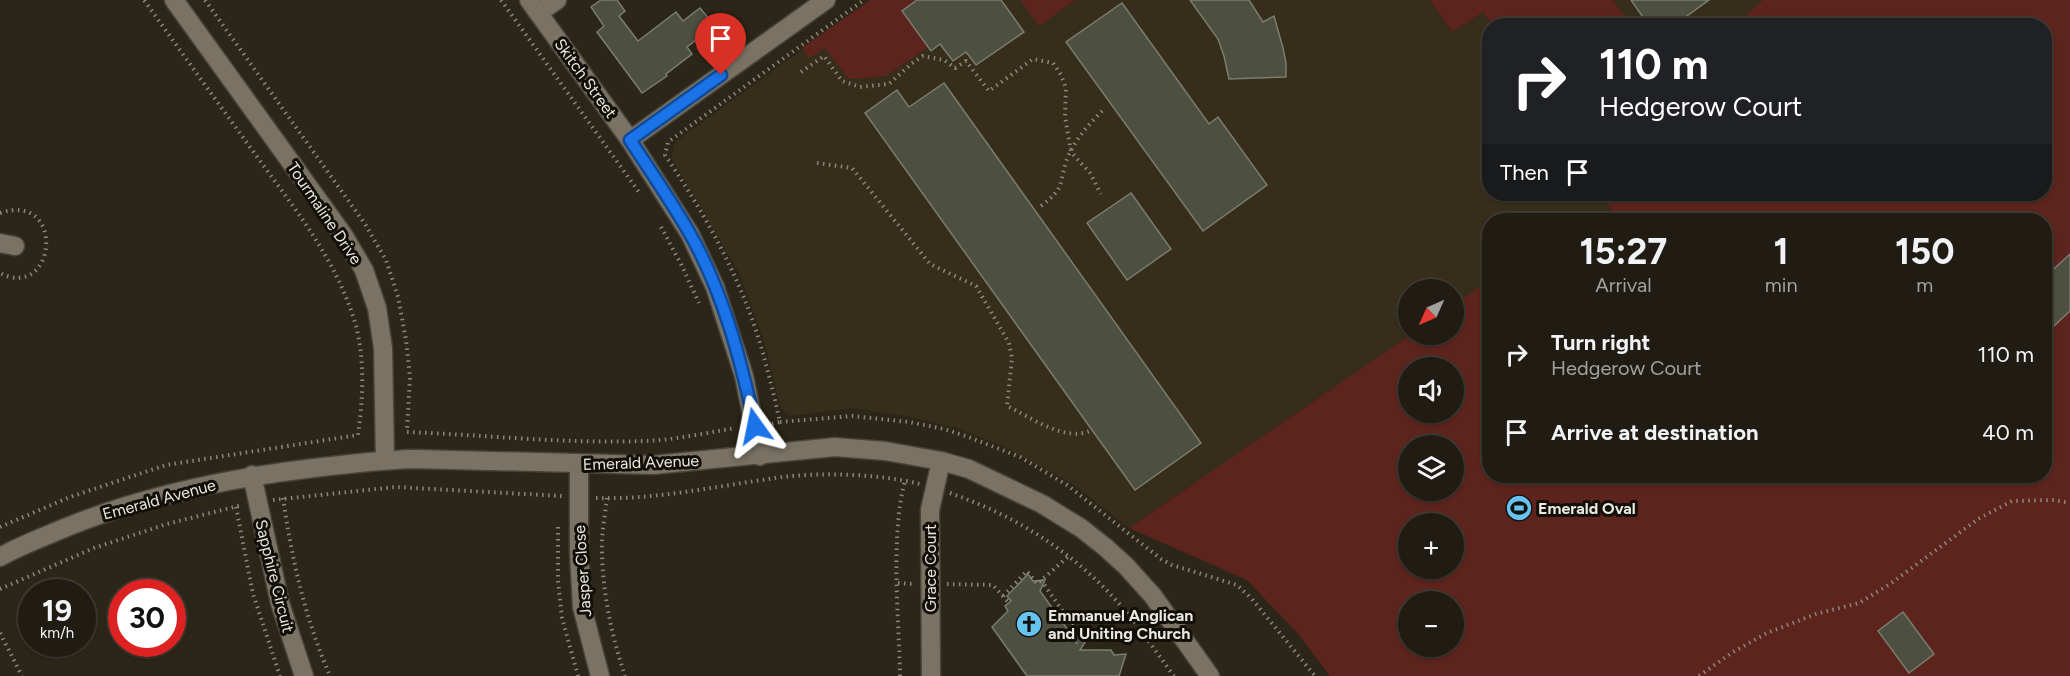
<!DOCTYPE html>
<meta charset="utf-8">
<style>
:root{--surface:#211c13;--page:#2d2921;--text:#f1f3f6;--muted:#a2a1a0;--line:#3e3a33}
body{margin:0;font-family:Figtree,sans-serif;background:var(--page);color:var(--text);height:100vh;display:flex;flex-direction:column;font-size:22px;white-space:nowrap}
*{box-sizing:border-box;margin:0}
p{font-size:20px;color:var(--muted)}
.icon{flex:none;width:33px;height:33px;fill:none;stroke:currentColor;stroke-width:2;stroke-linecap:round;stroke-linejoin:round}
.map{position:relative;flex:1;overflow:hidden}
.sheet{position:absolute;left:1482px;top:213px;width:570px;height:270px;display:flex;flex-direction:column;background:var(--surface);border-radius:24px;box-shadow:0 2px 4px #0004,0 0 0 2px var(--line)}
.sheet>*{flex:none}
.top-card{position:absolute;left:1482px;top:18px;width:570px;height:183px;border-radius:24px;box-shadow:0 2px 4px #0004,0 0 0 2px var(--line);background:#202124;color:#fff;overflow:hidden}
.needle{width:39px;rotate:225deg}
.buttons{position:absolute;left:1398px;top:279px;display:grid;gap:12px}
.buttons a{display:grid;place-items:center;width:66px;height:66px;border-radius:50%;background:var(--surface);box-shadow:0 2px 4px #0004,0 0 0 2px var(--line);font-size:30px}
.speed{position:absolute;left:18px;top:579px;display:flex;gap:12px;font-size:30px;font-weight:700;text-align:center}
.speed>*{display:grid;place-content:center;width:78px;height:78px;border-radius:50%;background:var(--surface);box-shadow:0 2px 4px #0004,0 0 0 2px var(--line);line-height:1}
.speed small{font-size:15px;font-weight:400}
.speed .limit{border:9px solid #d22;background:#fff;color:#111}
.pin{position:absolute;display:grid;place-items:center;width:51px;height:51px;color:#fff;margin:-62px -26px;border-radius:50% 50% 50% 0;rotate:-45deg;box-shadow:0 0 6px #0007}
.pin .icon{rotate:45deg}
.me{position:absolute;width:66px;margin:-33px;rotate:348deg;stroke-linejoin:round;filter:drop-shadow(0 0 4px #0008)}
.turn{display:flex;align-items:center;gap:21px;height:126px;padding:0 18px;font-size:27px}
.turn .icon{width:78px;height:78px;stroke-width:2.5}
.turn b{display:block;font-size:42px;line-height:51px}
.then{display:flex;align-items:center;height:57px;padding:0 18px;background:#0003;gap:12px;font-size:22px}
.eta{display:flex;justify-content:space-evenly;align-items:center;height:102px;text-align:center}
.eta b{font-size:36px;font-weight:700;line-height:42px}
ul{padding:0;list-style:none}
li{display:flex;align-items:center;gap:18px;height:78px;padding:0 18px}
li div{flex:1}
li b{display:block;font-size:22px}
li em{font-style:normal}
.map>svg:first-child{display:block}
.built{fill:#362e1b}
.green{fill:#5d231d;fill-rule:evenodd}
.building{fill:#4d5041;stroke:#7a7d6d;stroke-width:1.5}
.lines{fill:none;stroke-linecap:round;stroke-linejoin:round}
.minor-casing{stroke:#484339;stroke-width:21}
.path{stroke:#8c877c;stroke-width:4;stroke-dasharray:1.5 4.5;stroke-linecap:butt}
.minor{stroke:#7a7364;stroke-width:18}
.route-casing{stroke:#114b97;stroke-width:15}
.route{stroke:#1a73e8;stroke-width:10}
.labels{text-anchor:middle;stroke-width:6;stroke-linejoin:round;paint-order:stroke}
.street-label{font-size:16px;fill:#ebe7df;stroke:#120f09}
.poi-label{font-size:16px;font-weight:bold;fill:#ebe7df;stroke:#120f09;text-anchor:start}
</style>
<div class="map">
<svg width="2070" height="676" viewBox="0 0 2070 676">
<rect width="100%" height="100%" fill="#2c2619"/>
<g class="built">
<polygon points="870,0 1430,0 1451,32 1483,12 1492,25 1490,26 1490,194 1601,194 1618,220 1490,220 1489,280 1454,305 1454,290 1408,290 1408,334 1410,335 1129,528 1073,484 1000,445 957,428 906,416 852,408 792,416 781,409 766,348 741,276 671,157 675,142"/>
<polygon points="1613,0 1763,0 1736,26 1632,25"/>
</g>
<g class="green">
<polygon points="870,0 917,0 902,11 928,47 886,76 849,79 825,48 809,58 802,48"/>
<polygon points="1020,0 1075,0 1039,26"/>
<polygon points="1430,0 1613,0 1632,25 1492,25 1483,12 1452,32"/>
<path d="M 1763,0 L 2070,0 L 2070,676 L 1330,676 L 1299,635 L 1247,580 L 1129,528 L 1410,335 L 1454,334 L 1454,305 L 1489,280 L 1490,476 L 2044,476 L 2044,220 L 1618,220 L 1601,194 L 2044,194 L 2044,26 L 1736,25 ZM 1408,368 L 1454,368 L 1454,412 L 1408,412 ZM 1408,446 L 1454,446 L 1454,490 L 1408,490 ZM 1408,524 L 1454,524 L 1454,568 L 1408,568 ZM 1408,602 L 1454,602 L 1454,646 L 1408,646 Z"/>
</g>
<g class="building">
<polygon points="601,0 617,0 625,11 619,16 638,41 676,12 683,21 700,8 715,26 687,47 692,54 666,74 667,76 642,93 597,32 604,26 591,7"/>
<polygon points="917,0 1001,0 1024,32 976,65 966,52 953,61 940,44 931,51 902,11"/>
<polygon points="1190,0 1249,0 1263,22 1274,16 1283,48 1286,63 1286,77 1229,79 1224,56 1218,39"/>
<polygon points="1631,0 1709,0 1673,26 1649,26"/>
<polygon points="1122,3 1209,124 1218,117 1267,185 1203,231 1066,42"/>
<polygon points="944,83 1201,443 1135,490 865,113 897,90 909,107"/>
<polygon points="1131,193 1171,249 1127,280 1087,223"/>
<polygon points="2070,254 2070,311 2044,335 2044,278"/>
<polygon points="1028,574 1033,581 1045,580 1040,591 1073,637 1091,633 1080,650 1111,650 1114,655 1126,654 1119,676 1027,676 992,627 1008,611 1005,606 1011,601 1007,596"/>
<polygon points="1903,612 1934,654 1909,673 1878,631"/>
</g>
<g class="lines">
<g class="minor-casing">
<g id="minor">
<polyline points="174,0 344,236 364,270 377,308 383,348 385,460"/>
<polyline points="529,0 630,140 690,234 715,287 744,376 760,456"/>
<polyline points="539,13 557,0"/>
<polyline points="630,140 826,0"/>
<polyline points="0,243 15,246"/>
<polyline points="579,464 579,552 582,607 600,676"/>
<polyline points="252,475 280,603 304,676"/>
<path d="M 0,557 C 21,545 44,537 67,527 C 146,495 229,478 314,468 C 347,464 380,460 414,459 L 653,465 L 835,447 L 885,451 L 941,461 L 969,469 L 1042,504 L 1081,528 L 1105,547 L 1126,566 L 1153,596 L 1210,676"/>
<polyline points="931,676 930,510 941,461"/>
</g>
</g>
<g class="path">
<path d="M 205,0 L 365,224 L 386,260 L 398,297 L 406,340 L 410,377 L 407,432 C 486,435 566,444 645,441 C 675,440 706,433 735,428"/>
<polyline points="501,0 641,195"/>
<polyline points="801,72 824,56 842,81 860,87 889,84 911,64 923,56 944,60 955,68 966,61 989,91 1033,59 1053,63 1061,75 1066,88 1065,116 1071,152 1090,173 1101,194"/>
<path d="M 817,163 L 852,168 L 930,264 L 976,286 L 1009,343 L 1012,358 L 1007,406 C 1032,418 1066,443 1092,430"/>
<path d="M 1041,206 C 1065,187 1058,188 1066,162 C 1073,141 1090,123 1105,108"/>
<path d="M 0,213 C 67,191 56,302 0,273"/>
<polyline points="661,227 681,264 699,303"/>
<polyline points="780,422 852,416 909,422 944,429 966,436 1020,457 1067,485 1161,559 1172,565 1237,585 1252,599 1315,676"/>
<path d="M 772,424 L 780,422 C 770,378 759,332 741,291 C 721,243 694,198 665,155 L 668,142 L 864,0"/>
<path d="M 950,493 C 1019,517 1080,556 1127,613 C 1144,633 1158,655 1174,676"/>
<path d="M 283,498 C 292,560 305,618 330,676"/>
<path d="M 596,498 C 659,500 721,485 783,477 C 825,472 879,474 920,484"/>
<path d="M 607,498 C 605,516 601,535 602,553 C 603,595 612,637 625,676"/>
<polyline points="273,500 395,487 562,496"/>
<polyline points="236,507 253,594 280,676"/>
<path d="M 0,527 L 70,497 L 166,465 L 358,435 C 363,400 365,360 356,326 C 338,262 297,212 258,158 C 220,106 182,53 144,0"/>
<polyline points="558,527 558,581 562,618 578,676"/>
<polyline points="1041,580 1082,639 1076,643"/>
<polyline points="898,583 912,584"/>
<polyline points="947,584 993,585 1009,603"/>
<polyline points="0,589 94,548 167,524 242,505"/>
<polyline points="1003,596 1027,571 1037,584 1069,556"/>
<polyline points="0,633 22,676"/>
<path d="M 900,676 C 899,616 890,538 905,480"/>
<polyline points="1699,676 1733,652 1767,633 1816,614 1859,603 1890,584 1978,519 2012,501 2054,500 2070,503"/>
</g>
<use href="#minor" class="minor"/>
</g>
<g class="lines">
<g class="route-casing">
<path id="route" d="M 721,75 L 630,140 C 650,170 671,201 689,232 C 723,291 741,360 755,426"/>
</g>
<use href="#route" class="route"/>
</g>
<defs>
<g id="stadium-disc" transform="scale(1.35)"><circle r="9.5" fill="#66c4ef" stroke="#120f09"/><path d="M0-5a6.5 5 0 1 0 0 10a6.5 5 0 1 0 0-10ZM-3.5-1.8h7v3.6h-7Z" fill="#111"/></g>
<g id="church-disc" transform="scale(1.35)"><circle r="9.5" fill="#66c4ef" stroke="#120f09"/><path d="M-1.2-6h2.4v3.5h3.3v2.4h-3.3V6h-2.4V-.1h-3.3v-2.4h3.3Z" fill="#111"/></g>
</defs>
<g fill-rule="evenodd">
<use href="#stadium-disc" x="1519" y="508"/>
<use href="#church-disc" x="1029" y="624"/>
</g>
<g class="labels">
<g class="street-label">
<text transform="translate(586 78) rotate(54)" y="6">Skitch Street</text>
<text transform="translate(325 213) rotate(56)" y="6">Tourmaline Drive</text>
<text transform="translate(641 462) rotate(-2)" y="6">Emerald Avenue</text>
<text transform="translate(159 499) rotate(-15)" y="6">Emerald Avenue</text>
<text transform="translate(930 568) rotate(-90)" y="6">Grace Court</text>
<text transform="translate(582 571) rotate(-94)" y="6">Jasper Close</text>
<text transform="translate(275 576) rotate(76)" y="6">Sapphire Circuit</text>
</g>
<g class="poi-label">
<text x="1538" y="514">Emerald Oval</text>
<text x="1048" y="621">Emmanuel Anglican<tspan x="1048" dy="18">and Uniting Church</tspan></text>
</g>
</g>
</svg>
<div class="buttons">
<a><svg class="needle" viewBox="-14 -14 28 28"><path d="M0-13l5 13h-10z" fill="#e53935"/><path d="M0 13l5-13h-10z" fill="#a2a1a0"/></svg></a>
<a><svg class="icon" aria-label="sound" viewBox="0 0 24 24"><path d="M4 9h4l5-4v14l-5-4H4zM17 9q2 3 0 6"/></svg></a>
<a><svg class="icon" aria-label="layers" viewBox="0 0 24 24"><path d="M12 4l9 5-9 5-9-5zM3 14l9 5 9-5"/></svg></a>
<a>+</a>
<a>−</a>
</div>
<div class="speed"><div>19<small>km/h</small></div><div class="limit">30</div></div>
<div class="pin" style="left:721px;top:75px;background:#d93025"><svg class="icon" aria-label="arrive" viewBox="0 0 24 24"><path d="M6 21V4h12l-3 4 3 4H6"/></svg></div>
<svg class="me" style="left:755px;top:426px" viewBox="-20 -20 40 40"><path d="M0-17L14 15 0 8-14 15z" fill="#1a73e8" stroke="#fff" stroke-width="4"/></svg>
<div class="top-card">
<div class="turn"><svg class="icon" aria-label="right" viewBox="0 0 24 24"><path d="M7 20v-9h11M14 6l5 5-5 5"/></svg><div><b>110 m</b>Hedgerow Court</div></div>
<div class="then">Then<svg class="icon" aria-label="arrive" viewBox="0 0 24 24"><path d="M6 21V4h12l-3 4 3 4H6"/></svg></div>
</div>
<section class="sheet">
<div class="eta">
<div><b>15:27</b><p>Arrival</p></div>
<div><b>1</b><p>min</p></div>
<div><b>150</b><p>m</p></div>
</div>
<ul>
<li><svg class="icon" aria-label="right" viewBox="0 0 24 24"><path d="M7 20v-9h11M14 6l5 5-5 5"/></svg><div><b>Turn right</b><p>Hedgerow Court</p></div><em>110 m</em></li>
<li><svg class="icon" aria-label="arrive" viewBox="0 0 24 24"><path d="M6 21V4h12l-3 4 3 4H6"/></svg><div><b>Arrive at destination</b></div><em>40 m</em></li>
</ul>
</section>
</div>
